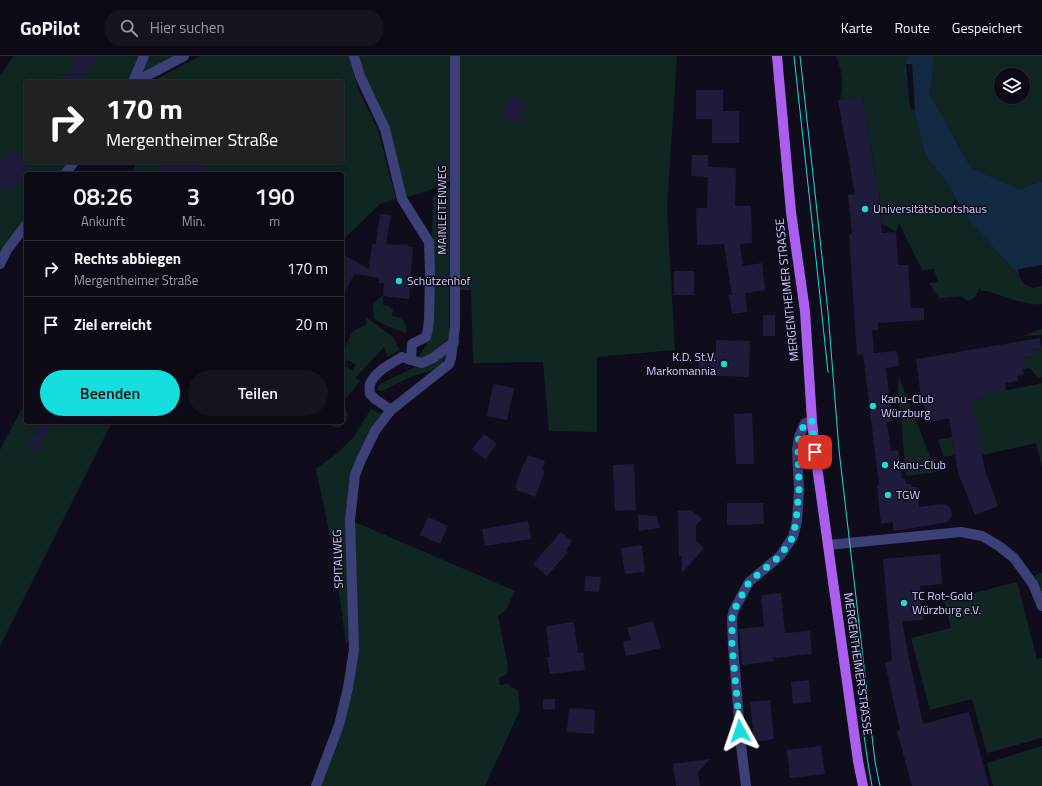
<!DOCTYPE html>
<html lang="de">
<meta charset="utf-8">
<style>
:root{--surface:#0b0a15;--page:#14131e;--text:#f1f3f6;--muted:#9a9aa0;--line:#2b2b34;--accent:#16dede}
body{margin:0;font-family:"Titillium Web",sans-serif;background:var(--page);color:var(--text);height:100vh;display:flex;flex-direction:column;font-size:15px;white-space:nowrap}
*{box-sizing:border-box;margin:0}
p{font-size:13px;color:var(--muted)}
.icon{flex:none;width:22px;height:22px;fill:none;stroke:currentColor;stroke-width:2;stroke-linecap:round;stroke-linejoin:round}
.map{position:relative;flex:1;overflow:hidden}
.sheet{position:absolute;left:24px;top:116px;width:320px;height:252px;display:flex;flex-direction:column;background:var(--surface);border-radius:4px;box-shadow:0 2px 10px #0003,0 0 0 1px var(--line)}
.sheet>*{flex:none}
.hud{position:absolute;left:24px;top:24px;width:320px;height:84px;border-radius:4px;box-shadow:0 2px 10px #0003,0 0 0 1px var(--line);background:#202124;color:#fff;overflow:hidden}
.controls{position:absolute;left:994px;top:12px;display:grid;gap:8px}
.controls a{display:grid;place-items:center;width:36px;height:36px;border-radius:50%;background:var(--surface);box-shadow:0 2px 10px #0003,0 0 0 1px var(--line);font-size:20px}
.pin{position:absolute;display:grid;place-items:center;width:34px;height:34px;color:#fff;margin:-17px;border-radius:8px;box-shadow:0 2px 6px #0006}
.me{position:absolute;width:44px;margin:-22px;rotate:355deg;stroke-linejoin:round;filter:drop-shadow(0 0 3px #0008)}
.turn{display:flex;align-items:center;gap:14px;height:84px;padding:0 16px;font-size:18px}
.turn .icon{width:52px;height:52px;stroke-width:2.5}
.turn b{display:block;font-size:28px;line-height:34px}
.eta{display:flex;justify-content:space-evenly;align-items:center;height:68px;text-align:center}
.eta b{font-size:24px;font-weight:600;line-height:28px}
.cta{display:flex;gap:8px;margin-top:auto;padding:8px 16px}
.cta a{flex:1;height:46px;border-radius:24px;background:var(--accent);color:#111;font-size:16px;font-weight:600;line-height:46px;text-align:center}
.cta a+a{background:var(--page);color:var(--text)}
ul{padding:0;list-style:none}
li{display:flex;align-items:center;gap:12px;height:56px;padding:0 16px;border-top:1px solid var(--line)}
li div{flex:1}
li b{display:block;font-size:15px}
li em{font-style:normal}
header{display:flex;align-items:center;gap:24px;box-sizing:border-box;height:56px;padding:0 20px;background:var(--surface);border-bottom:1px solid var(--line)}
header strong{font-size:19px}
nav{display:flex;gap:22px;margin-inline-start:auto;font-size:14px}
.search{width:280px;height:36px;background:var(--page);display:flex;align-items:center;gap:10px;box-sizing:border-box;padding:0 14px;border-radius:22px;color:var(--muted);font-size:15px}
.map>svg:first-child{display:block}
.green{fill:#112623;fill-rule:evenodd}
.water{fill:#122941}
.pier{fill:#0f0d1c}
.building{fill:#1f1b3b}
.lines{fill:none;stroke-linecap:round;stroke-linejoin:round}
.minor{stroke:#3d4077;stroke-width:10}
.major{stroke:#ac5fef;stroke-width:10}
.tram{stroke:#16dede;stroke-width:1}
.route{stroke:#16dede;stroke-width:7;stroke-dasharray:0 12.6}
.poi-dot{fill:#16dede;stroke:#0f0d1c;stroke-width:1.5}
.labels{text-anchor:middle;stroke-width:3;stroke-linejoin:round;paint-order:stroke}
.poi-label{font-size:12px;fill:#cecefa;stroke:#0f0d1c;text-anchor:start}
.street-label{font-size:12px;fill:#cecefa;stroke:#0f0d1c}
</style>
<header>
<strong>GoPilot</strong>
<div class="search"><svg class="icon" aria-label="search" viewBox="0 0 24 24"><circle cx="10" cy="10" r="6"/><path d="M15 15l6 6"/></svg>Hier suchen</div>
<nav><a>Karte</a><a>Route</a><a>Gespeichert</a></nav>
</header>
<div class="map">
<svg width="1042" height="730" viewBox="0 0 1042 730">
<rect width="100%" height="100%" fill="#0f0d1c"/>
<g class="green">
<polygon points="14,0 184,0 135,26 26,26 26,106 74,106 65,118 26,118 26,169 0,208 0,20"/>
<polygon points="200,0 349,0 358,33 378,74 396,143 380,148 342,185 342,118 133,118 136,106 342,106 342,26 151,26"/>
<polygon points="354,0 450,0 450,125 427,135 402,143 385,73"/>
<polygon points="460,0 677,0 667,152 675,294 597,301 597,376 549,375 543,306 473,307 471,234 459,234"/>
<path d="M 836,0 L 908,0 L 903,15 L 926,101 L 946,125 L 956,143 L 951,148 L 960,149 L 966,158 L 1004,203 L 1019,220 L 1024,228 L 1033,232 L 1042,230 L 1042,248 C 1029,251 1000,239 987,235 L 981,235 L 980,231 L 974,242 L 967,245 L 961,240 L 940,242 L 937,239 L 929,227 L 938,226 L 934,213 L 922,214 L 899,167 L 896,176 L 881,167 L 879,135 L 855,138 L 852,124 L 876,120 L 862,40 L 840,43 C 845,31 841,11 836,0 Z"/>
<path d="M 934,0 L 1042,0 L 1042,125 L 1019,133 L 971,112 L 930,38 ZM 1001,19 L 1023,19 L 1023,41 L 1001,41 Z"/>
<polygon points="452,131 450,183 449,271 451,272 450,282 433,298 416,304 426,290 430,282 434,216 432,182 433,140"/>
<polygon points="383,240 383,249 389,250 393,253 392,260 402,262 406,270 406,277 387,270 374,263 373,249 380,241"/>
<path d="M 366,261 L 394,282 L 399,294 L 388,301 L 384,291 L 355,322 L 360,325 L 343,346 C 348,359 352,363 339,372 L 324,368 L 319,366 L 342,366 L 342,296 L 353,275 L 366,269 ZM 347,304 L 356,309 L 353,315 L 343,309 Z"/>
<polygon points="1042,273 1042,279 1023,280"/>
<polygon points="1042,293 1042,321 1038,322 1030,312 1013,315 1013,311 1025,309 1024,302 1033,301 1032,294"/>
<polygon points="447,297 441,311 410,321 382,335 377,334 378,331 380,328 415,311 426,310"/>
<polygon points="899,321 931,403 936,416 906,420 898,329"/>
<polygon points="1042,327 1042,410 1036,387 982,399 972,343 985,341 984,335 995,337"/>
<polygon points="26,345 26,366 112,366 0,590 0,394"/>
<polygon points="371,353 382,358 361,404 350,464 515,535 506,554 498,560 508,611 507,618 499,622 500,629 508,628 518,635 520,654 485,730 316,730 339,669 350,585 346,587 333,494 316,413 336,398 353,382"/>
<polygon points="952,381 955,399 944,401 938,384"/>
<polygon points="1040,517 1042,517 1042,536 1035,520"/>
<polygon points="1017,526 1037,603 1042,602 1042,682 987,697 972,643 930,654 911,582 951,572 944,545"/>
<polygon points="1042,690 1042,730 993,730 987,707"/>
</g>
<polygon class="water" points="908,0 934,0 930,38 971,112 1019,133 1042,125 1042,217 1041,216 1019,220 972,167 956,143 946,125 926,101 903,15"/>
<g class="pier">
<polygon points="906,8 912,8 915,53 911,54 909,44"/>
<polygon points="1042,209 1042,216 1019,220 1018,213"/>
</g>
<g class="building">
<polygon points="79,0 98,0 81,26 61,26"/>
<polygon points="696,34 723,34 723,55 739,55 739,87 712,87 712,63 696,63"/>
<polygon points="862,39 878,133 882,177 896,176 898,209 908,209 911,252 924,252 924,264 878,267 878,274 872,274 874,297 897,295 899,310 886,312 892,366 887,366 891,395 898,394 902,423 905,423 906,428 911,428 911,431 917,431 919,451 942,448 946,449 949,451 951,455 952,459 951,461 948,465 944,467 893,475 893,466 881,468 877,429 879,429 863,298 857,299 849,179 852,178 848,139 855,138 838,44"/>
<polygon points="507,41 524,43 521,67 504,65"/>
<polygon points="9,94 30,109 10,138 0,131 0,107"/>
<polygon points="692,99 708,99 708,111 736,112 735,150 751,150 752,187 740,188 743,210 762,207 765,234 745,237 747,256 732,258 729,239 732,239 724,188 697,189 696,152 707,152 708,121 691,120"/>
<polygon points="146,106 192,106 218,118 172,118"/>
<polygon points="380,158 391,159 386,188 409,189 409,191 413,191 409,243 383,240 384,227 379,227 379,222 354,218 342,242 342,198 369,213 372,188 376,188"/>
<rect x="674" y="215" width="20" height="24"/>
<rect x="763" y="259" width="12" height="21"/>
<polygon points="1040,282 1042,293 1032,294 1033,301 1024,302 1025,309 1022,310 1024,319 1017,320 1018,325 1005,327 1006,335 985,339 985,341 972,343 985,414 998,450 975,459 958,417 949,362 931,366 921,342 916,303"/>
<polygon points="716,284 750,285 749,321 698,319 699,297 716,298"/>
<polygon points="493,328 514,332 507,364 487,360"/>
<polygon points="752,357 754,408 736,408 734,358"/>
<polygon points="41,366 53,366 36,397 27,392"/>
<polygon points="484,378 497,388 485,403 472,393"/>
<polygon points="528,399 545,405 542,414 545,415 535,441 516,434 517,432 515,431 524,407 525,407"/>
<polygon points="634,408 636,454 615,455 613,409"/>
<polygon points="727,447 763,447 764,468 727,469"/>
<polygon points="691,454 702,463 696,469 696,485 704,492 682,517 682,500 679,500 678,455"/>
<polygon points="638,459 656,460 660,472 639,475"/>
<polygon points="428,461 448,470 440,488 420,479"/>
<polygon points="528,465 531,483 485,490 482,473"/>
<polygon points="561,476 572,485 566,494 568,496 547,520 533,508"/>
<polygon points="642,489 645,516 625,518 621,492"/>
<polygon points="940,498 942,528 920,530 923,564 902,565 909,602 923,668 969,656 989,730 912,730 897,675 900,674 885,607 892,605 883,503"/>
<polygon points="586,520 601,521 599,536 584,535"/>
<polygon points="781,537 785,577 810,575 812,598 773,602 774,605 742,609 739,573 764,570 761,539"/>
<polygon points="653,565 661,592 626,600 623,586 631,584 627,572"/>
<polygon points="574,566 578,597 583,596 585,614 550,618 547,601 550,601 546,570"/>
<polygon points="809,624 811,646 793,648 791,626"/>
<polygon points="543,643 555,643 555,653 543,654"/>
<polygon points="770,644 774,683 754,686 750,646"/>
<polygon points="569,652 595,654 594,678 567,676"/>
<polygon points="821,690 825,718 790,722 787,694"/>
<polygon points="710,703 698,716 700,730 676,730 673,708"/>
</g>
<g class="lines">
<g class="minor">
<path d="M 354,0 L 360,20 L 385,73 L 402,143 L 429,186 L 430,217 L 429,264 L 428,273 L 426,281 L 412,288 L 411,304 L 402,301 C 391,308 375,315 370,328 C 369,331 370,335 370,338 L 375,343 L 391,354"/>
<polyline points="133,26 144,0"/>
<polyline points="135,26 184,0"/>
<polyline points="65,118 74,106"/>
<polyline points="0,208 7,194 26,169"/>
<polyline points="411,304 422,307 433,302 454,286"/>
<polyline points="828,489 961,476 982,480 999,490 1014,502 1033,528 1042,550"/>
<polyline points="316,730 339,669 348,632 354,594 350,464 355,419 361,404 375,375 391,354 449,308 451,302 455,271 455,0"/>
<polyline points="746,730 741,689 733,589 732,562 734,554 749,526 780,500 793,481 797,465 799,434 797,393 799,381 805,367 812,365"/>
</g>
<polyline class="major" points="777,0 791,156 805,255 812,365 815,396 858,705 863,730"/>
<g class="tram">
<polyline points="794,0 811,156 828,316"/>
<polyline points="800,0 828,256 839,394 875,706 880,730"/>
<path d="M 855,575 C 859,627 862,679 872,730"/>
</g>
</g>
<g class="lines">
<polyline class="route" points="740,675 732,589 732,562 734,554 749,526 780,500 793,481 796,465 799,434 798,393 799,380 805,367 812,365 815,396"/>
</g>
<g class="poi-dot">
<circle cx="865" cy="153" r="4"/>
<circle cx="399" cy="225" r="4"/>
<circle cx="724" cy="308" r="4"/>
<circle cx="873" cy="350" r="4"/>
<circle cx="885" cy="409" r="4"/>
<circle cx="888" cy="439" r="4"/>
<circle cx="904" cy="547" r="4"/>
</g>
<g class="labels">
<g class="poi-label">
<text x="873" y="157">Universitätsbootshaus</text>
<text x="407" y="229">Schützenhof</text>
<text x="716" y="305" text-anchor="end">K.D. St.V.<tspan x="716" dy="14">Markomannia</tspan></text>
<text x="881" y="347">Kanu-Club<tspan x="881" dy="14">Würzburg</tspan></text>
<text x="893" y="413">Kanu-Club</text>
<text x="896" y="443">TGW</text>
<text x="912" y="544">TC Rot-Gold<tspan x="912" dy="14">Würzburg e.V.</tspan></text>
</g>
<g class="street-label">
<text transform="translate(442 154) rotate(-90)" y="4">MAINLEITENWEG</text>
<text transform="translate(787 234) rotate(-96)" y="4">MERGENTHEIMER STRASSE</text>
<text transform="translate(338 503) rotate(-92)" y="4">SPITALWEG</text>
<text transform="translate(858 608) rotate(82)" y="4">MERGENTHEIMER STRASSE</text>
</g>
</g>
</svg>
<div class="controls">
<a><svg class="icon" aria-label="layers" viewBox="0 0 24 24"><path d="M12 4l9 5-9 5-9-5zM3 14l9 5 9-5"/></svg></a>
</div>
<div class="pin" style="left:815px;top:396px;background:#d93025"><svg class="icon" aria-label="arrive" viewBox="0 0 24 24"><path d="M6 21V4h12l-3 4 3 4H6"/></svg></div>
<svg class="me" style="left:740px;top:675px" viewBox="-20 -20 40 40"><path d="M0-17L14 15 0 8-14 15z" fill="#16dede" stroke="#fff" stroke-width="4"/></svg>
<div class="hud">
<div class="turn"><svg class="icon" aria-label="right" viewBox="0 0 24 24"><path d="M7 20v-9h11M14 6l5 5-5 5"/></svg><div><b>170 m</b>Mergentheimer Straße</div></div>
</div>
<section class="sheet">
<div class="eta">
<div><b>08:26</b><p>Ankunft</p></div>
<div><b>3</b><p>Min.</p></div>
<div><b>190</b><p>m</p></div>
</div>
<ul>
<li><svg class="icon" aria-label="right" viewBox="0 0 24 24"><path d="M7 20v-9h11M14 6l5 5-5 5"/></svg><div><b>Rechts abbiegen</b><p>Mergentheimer Straße</p></div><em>170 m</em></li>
<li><svg class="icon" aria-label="arrive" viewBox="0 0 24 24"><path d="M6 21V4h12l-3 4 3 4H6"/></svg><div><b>Ziel erreicht</b></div><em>20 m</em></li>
</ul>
<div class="cta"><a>Beenden</a><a>Teilen</a></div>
</section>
</div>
